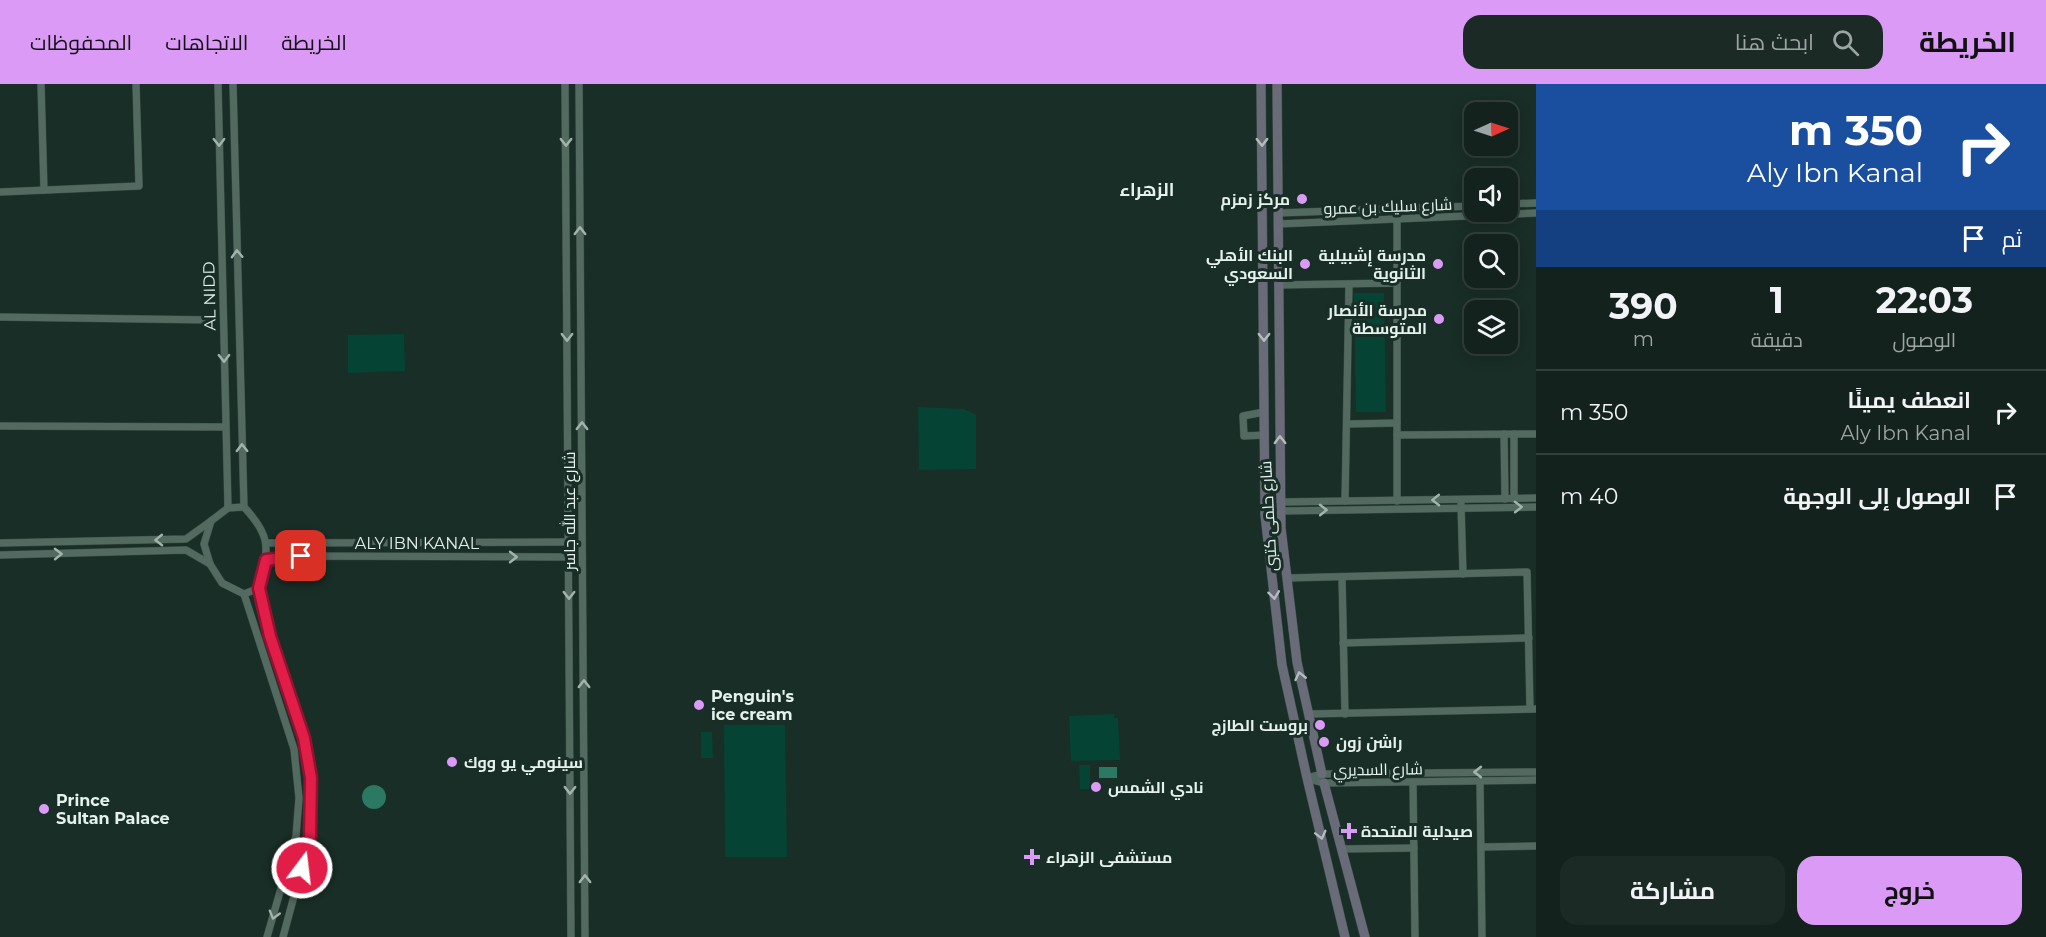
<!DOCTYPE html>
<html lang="ar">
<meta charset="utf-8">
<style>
:root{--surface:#13221d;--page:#1c2a26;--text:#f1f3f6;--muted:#9da4a4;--line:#323f3b;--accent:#da9af6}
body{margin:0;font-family:Montserrat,Cairo,sans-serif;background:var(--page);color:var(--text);direction:rtl;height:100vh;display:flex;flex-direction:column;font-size:22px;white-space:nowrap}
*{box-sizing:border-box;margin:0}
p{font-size:20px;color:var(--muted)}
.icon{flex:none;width:33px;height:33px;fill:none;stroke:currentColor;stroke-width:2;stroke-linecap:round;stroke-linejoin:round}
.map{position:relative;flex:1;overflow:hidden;direction:ltr}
.details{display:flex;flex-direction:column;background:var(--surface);width:510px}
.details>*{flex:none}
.hud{background:#1a4fa0;color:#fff;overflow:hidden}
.needle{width:39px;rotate:87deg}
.controls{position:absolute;left:1464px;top:18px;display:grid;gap:12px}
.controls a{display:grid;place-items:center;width:54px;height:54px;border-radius:12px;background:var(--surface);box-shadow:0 3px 15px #0003,0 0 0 2px var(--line);font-size:30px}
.pin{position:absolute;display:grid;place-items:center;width:51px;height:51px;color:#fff;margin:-26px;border-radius:12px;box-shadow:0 3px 9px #0006}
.me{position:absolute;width:66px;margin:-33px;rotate:15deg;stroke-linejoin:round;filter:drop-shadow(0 0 4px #0008)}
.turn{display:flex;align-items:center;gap:21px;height:126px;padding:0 24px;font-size:27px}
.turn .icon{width:78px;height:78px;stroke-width:2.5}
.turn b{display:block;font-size:42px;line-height:51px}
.then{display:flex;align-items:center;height:57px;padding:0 24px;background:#0003;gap:12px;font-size:22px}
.eta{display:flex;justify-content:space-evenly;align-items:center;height:102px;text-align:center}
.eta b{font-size:36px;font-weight:700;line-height:42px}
.primary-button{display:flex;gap:12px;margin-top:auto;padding:12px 24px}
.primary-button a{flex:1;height:69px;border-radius:18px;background:var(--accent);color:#111;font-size:24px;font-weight:700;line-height:69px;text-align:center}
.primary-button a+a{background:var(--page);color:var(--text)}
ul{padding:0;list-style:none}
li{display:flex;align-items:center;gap:18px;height:84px;padding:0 24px;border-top:2px solid var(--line)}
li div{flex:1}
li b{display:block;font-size:22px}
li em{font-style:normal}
header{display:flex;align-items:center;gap:36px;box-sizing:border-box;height:84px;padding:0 30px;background:var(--accent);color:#111}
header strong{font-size:28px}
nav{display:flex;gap:33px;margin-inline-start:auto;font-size:21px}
.search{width:420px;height:54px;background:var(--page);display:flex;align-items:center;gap:15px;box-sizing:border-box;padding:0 21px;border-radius:18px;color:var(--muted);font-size:22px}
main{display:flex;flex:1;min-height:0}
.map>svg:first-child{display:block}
.green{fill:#054334}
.water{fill:#2c7963}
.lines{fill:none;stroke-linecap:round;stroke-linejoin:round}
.street-casing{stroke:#394b45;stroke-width:8}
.secondary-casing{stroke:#394b45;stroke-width:10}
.street{stroke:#536a61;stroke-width:7}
.secondary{stroke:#696c78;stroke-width:9}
.oneway{stroke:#a3b4ad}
.oneway2{stroke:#b3bcbe}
.route-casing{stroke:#92132f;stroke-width:15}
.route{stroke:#e11d48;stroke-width:10}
.poi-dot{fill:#da9af6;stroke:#192e27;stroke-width:2}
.labels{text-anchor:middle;stroke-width:6;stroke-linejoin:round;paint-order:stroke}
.poi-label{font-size:16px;font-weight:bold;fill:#e4f1ec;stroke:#192e27;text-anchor:start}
.street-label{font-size:16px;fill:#e4f1ec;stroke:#192e27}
.neighbourhood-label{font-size:18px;font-weight:bold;fill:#e4f1ec;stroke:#192e27}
</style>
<header>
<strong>الخريطة</strong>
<div class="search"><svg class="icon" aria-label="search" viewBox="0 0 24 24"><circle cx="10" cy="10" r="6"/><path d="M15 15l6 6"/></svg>ابحث هنا</div>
<nav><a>الخريطة</a><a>الاتجاهات</a><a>المحفوظات</a></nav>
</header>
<main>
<section class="details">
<div class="hud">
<div class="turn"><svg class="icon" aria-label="right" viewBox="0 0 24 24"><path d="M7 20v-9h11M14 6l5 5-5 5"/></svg><div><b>350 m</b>Aly Ibn Kanal</div></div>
<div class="then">ثم<svg class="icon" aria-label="arrive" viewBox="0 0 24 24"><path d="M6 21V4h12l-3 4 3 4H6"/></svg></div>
</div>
<div class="eta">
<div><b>22:03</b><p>الوصول</p></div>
<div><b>1</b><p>دقيقة</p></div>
<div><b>390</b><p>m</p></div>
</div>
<ul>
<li><svg class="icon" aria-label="right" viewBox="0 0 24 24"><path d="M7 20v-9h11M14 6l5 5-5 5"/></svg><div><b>انعطف يمينًا</b><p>Aly Ibn Kanal</p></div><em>350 m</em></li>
<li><svg class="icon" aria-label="arrive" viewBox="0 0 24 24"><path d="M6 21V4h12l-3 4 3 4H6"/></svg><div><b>الوصول إلى الوجهة</b></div><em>40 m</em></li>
</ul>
<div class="primary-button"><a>خروج</a><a>مشاركة</a></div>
</section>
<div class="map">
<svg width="1536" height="853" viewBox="0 0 1536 853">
<rect width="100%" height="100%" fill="#192e27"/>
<g class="green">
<polygon points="1354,209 1384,209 1386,328 1356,328"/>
<polygon points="404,250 405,287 348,289 348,251"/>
<polygon points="918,323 964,325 976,331 976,385 919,386"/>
<polygon points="1114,630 1114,634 1118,634 1120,676 1071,677 1069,632"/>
<polygon points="724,641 785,641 787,773 725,773"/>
<polygon points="701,648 712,648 713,674 701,674"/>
<polygon points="1079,681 1090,681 1090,705 1080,705"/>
</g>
<g class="water">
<rect x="1099" y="683" width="18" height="11"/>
<circle cx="374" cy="713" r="12"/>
</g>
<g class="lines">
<g class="street-casing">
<g id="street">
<polyline points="41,0 44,106"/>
<polyline points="218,0 228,424"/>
<path d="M 233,0 L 244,423 C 273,454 268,465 259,504 L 244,510 L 222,499 L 210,480 L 204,460 L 211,437 L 228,424 L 244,423"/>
<polyline points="565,0 571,853"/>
<polyline points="579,0 585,853"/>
<polyline points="0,108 139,102 136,0"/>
<polyline points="1508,120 1536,119"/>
<polyline points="1278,129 1474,122"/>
<polyline points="1397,136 1397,417"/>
<polyline points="1278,140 1536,129"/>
<polyline points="1278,201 1397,199"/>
<polyline points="0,233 213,236"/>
<polyline points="1264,328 1243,332 1244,352 1265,351"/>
<polyline points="1348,340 1397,339"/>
<polyline points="0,342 225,343"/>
<polyline points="1504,350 1505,415"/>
<polyline points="1514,350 1514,415"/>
<polyline points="1397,351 1536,350"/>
<polyline points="1345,417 1349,200"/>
<polyline points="1461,420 1463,490"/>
<polyline points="1267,430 1280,427 1536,423"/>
<polyline points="1265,431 1281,418 1536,414"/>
<polyline points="0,459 186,455 211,437"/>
<polyline points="267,459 568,458"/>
<polyline points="0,471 186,466 210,480"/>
<polyline points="266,476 292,472 568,473"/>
<polyline points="1342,493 1345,630"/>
<polyline points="1287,494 1527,488 1530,625"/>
<polyline points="259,504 270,552 305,654 311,694 310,753 283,853"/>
<polyline points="244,510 294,665 299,714 296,752 267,853"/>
<polyline points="1343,559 1529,554"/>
<polyline points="1309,630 1536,625"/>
<polyline points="1307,694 1322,690 1536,688"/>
<polyline points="1309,695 1324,699 1536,696"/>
<polyline points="1480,697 1482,853"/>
<polyline points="1413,698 1415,853"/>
<polyline points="1481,763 1536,762"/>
<polyline points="1342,765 1414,764"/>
</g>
</g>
<g class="secondary-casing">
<g id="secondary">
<polyline points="1261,0 1265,431 1282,581 1307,694 1345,853"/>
<polyline points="1277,0 1281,444 1297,578 1322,690"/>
<polyline points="1324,699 1365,853"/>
</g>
</g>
<use href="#street" class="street"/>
<use href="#secondary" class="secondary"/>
</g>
<defs><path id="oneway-chevron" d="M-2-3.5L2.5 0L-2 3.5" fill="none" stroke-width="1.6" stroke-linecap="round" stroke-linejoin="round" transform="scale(1.5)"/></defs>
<g class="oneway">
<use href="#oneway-chevron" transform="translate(219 58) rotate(89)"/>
<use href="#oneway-chevron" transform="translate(566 58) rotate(90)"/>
<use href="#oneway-chevron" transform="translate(580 147) rotate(-90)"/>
<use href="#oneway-chevron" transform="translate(237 170) rotate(-92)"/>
<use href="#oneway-chevron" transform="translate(567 253) rotate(90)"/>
<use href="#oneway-chevron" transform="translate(224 274) rotate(89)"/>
<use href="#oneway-chevron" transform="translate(582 342) rotate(-90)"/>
<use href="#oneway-chevron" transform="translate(242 364) rotate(-91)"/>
<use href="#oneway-chevron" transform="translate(1436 416) rotate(179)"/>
<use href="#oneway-chevron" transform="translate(1518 423) rotate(-1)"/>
<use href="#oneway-chevron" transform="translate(1323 426) rotate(-1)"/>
<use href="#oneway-chevron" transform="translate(159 456) rotate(179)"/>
<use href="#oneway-chevron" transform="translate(58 470) rotate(-1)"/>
<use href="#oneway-chevron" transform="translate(513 473)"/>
<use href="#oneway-chevron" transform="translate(569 511) rotate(90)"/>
<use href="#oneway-chevron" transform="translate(584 600) rotate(-90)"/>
<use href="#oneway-chevron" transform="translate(1478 688) rotate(180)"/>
<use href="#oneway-chevron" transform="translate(570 706) rotate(90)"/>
<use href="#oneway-chevron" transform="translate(585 795) rotate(-90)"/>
<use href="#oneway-chevron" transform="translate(274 831) rotate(106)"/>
</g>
<g class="oneway2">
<use href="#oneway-chevron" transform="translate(1262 58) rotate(89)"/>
<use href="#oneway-chevron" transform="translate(1264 253) rotate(90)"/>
<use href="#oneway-chevron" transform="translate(1280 356) rotate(-91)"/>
<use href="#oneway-chevron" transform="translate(1274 511) rotate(83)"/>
<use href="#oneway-chevron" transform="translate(1300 592) rotate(-103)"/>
<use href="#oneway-chevron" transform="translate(1321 751) rotate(76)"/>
</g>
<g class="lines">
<g class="route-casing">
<polyline id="route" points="301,472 266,476 259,504 270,552 304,654 311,694 310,753 302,784"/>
</g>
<use href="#route" class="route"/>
</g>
<g class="poi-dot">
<circle cx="1302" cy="115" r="6"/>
<circle cx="1305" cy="180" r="6"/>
<circle cx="1438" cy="180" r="6"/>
<circle cx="1439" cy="235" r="6"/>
<circle cx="699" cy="621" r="6"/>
<circle cx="1320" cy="641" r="6"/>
<circle cx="1324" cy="658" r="6"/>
<circle cx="452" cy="678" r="6"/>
<circle cx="1096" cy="703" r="6"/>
<circle cx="44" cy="725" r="6"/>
<path d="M1346 738h6v6h6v6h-6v6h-6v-6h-6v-6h6z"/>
<path d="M1029 764h6v6h6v6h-6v6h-6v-6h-6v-6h6z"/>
</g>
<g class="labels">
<g class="poi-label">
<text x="1290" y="121" text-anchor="end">مركز زمزم</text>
<text x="1293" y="177" text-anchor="end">البنك الأهلي<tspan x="1293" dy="18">السعودي</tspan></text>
<text x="1426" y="177" text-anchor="end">مدرسة إشبيلية<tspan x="1426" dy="18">الثانوية</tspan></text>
<text x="1427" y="232" text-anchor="end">مدرسة الأنصار<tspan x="1427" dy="18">المتوسطة</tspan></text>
<text x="711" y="618">Penguin's<tspan x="711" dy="18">ice cream</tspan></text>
<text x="1308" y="647" text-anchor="end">بروست الطازج</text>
<text x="1336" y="664">راشن زون</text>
<text x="464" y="684">سينومي يو ووك</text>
<text x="1108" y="709">نادي الشمس</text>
<text x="56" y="722">Prince<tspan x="56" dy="18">Sultan Palace</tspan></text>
<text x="1361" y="753">صيدلية المتحدة</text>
<text x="1046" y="779">مستشفى الزهراء</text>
</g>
<g class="street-label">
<text transform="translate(1388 122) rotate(-2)" y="6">شارع سليك بن عمرو</text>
<text transform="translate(209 212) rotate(-91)" y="6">AL NIDD</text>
<text transform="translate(569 427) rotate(-90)" y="6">شارع عبد الله جاسر</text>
<text transform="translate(1268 432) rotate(-93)" y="6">شارع حلمى كتبى</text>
<text x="417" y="465">ALY IBN KANAL</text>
<text transform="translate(1378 685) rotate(-1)" y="6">شارع السديري</text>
</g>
<g class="neighbourhood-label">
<text x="1147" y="112">الزهراء</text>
</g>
</g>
</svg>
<div class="controls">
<a><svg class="needle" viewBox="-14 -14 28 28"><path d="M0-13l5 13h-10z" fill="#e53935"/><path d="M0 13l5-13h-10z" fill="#9da4a4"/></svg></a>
<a><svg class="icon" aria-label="sound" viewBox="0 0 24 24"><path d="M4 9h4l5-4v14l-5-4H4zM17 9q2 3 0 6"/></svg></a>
<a><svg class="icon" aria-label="search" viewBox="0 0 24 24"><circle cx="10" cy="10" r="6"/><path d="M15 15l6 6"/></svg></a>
<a><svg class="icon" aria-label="layers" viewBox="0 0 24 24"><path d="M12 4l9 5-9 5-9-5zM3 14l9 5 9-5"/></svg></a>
</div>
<div class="pin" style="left:301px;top:472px;background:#d93025"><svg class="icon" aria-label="arrive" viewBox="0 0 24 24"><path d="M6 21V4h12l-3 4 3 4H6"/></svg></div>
<svg class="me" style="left:302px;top:784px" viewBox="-20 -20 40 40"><circle r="17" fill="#e11d48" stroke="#fff" stroke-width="3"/><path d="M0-11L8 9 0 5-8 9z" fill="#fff"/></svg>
</div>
</main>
